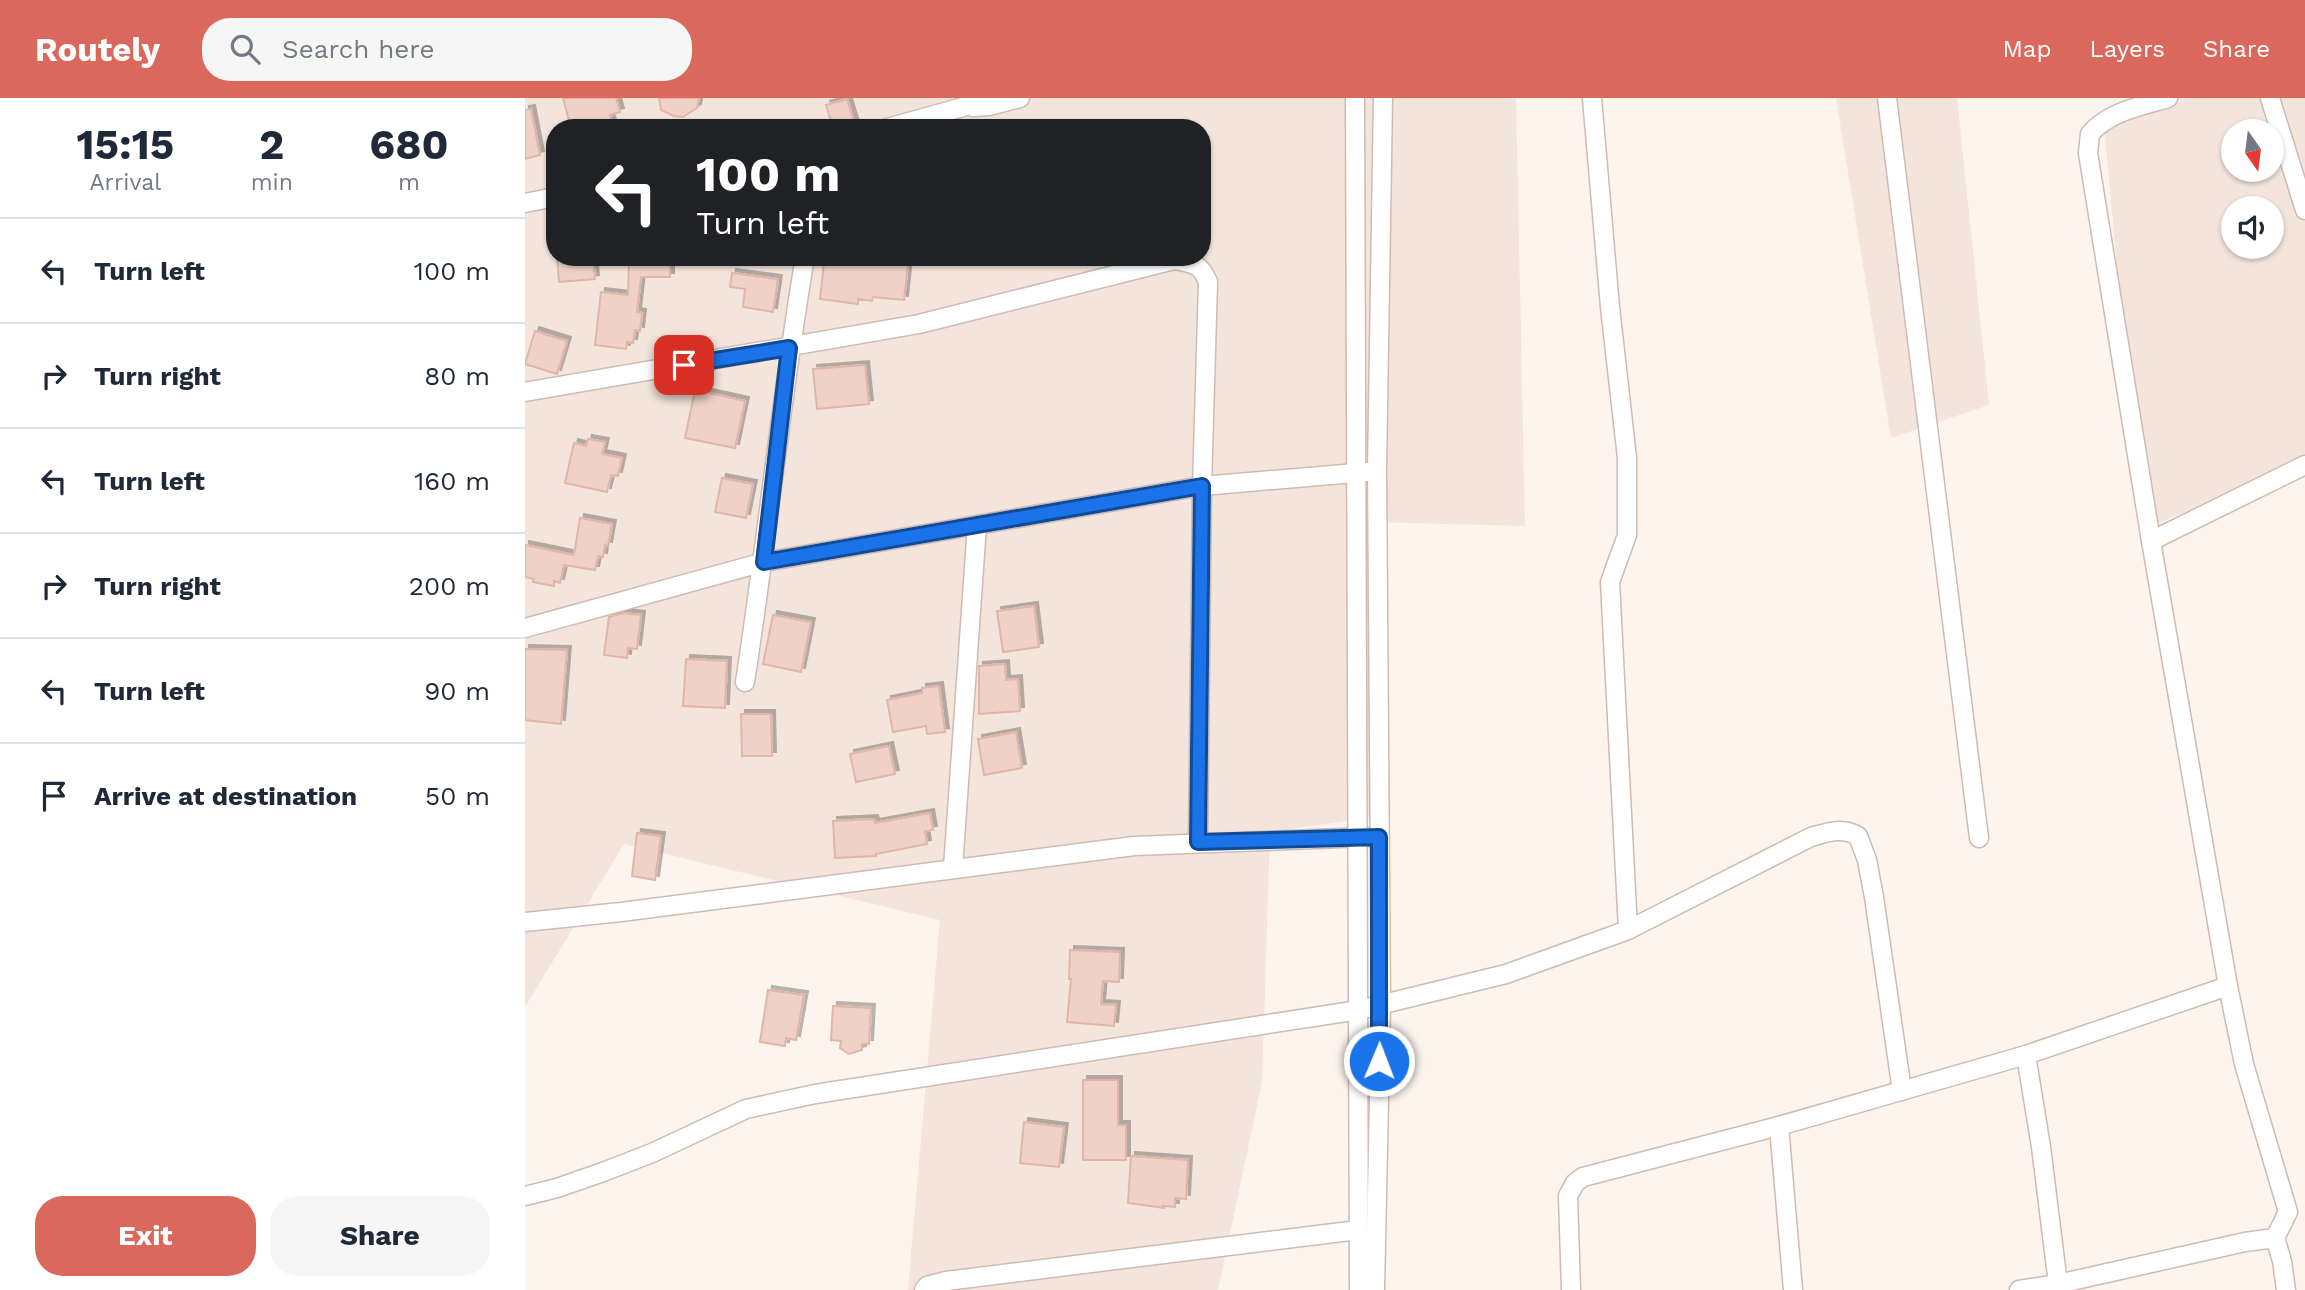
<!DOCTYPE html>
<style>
:root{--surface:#fff;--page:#f6f6f7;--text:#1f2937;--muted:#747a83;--line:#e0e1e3;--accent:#db685d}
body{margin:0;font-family:"Work Sans",sans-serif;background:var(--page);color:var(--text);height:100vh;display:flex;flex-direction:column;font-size:26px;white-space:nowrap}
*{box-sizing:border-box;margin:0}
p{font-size:23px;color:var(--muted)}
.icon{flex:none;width:38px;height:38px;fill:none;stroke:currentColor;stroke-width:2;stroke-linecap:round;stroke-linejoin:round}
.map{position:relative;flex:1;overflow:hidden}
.side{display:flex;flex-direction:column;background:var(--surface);width:525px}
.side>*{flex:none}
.guide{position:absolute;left:21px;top:21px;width:665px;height:147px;border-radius:28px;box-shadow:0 2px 5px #0004;background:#202124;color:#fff;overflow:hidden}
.needle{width:46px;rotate:166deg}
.tools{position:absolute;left:1696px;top:21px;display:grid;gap:14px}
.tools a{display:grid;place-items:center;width:63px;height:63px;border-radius:50%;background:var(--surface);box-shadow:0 2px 5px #0004;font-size:35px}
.pin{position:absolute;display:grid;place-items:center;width:60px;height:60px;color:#fff;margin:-30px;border-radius:14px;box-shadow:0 4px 10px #0006}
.me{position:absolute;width:77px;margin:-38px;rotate:1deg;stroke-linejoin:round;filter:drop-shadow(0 0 5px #0008)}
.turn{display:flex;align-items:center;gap:24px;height:147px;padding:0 35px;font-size:32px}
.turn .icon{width:91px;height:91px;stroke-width:2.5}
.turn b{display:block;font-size:49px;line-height:60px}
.eta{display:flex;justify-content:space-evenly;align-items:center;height:119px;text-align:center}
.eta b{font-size:42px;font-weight:700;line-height:49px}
.primary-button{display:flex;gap:14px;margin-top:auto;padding:14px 35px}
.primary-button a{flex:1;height:80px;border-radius:28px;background:var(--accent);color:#fff;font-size:28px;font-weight:700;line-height:80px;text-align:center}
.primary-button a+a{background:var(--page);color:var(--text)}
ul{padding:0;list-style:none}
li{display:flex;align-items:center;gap:21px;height:105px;padding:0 35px;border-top:2px solid var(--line)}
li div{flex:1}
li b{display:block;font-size:26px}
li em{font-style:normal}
header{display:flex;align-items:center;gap:42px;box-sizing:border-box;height:98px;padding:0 35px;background:var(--accent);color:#fff}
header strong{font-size:33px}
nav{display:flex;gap:38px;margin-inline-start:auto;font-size:24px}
.search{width:490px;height:63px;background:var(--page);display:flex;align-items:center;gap:18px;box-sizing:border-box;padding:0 24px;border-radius:28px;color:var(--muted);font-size:26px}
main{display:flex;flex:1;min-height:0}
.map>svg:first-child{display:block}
.residential{fill:#f3e5dc;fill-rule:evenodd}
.building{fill:#efd1c7;stroke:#e1b6a8;stroke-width:2;filter:url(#shadow)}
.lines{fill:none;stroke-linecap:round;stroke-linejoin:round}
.minor-casing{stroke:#cebbb3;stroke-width:21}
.minor{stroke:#fff;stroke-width:18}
.route-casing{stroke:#114b97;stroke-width:18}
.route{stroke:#1a73e8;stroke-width:12}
</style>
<header>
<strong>Routely</strong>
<div class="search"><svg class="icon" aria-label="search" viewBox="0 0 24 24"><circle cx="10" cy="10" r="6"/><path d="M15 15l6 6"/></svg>Search here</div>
<nav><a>Map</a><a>Layers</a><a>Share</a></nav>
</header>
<main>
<section class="side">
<div class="eta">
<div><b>15:15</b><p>Arrival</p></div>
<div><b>2</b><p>min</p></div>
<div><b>680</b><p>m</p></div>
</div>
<ul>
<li><svg class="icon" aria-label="left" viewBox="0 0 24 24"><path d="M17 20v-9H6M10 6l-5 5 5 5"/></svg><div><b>Turn left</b></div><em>100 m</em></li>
<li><svg class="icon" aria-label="right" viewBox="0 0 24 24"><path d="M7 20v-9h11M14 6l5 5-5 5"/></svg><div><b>Turn right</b></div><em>80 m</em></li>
<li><svg class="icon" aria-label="left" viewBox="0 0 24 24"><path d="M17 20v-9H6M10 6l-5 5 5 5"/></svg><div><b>Turn left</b></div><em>160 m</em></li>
<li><svg class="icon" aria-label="right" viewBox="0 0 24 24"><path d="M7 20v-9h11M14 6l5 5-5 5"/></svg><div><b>Turn right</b></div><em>200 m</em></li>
<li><svg class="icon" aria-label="left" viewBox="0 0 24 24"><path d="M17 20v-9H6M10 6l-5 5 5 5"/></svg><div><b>Turn left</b></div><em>90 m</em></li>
<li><svg class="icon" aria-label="arrive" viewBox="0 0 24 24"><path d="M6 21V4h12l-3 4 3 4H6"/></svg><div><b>Arrive at destination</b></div><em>50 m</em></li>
</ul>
<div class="primary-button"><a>Exit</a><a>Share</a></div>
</section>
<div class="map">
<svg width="1780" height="1192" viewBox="0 0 1780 1192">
<defs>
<filter id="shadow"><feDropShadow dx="4" dy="-4" stdDeviation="0" flood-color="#0004"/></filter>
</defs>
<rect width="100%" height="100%" fill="#fcf4ed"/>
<g class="residential">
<path d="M 0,0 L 991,0 L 1000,428 L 846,424 L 848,719 L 745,734 L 737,984 L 693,1192 L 383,1192 L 415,822 L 99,746 L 0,909 ZM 30,30 L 677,30 L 677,159 L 30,159 Z"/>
<polygon points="1311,0 1432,0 1464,307 1366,340"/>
<path d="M 1638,0 L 1780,0 L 1780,364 L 1629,427 L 1604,299 L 1579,26 ZM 1708,33 L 1746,33 L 1746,72 L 1708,72 ZM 1708,110 L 1746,110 L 1746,149 L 1708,149 Z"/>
</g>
<g class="building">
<polygon points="38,0 91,0 95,14 85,17 88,30 46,30"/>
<polygon points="134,0 174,0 172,10 158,19 149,18 136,12"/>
<polygon points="322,1 330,27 308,30 301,7"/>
<polygon points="6,11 15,57 0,61 0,12"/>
<polygon points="32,159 68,159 70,181 34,184"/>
<polygon points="104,159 145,159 145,179 116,179 112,214 117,215 115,233 110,232 108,245 102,244 101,251 70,247 76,194 103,197"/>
<polygon points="330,159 383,165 379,202 348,199 347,203 333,201 333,206 295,201 299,165 311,167"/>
<polygon points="207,175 253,181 248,214 218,209 220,191 205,189"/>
<polygon points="10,233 42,243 32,276 0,266"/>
<polygon points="340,267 344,306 292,311 288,271"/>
<polygon points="170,292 220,303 210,350 160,340"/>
<polygon points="63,341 80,344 77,356 97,360 93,378 86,377 82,394 40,385 49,345 61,348"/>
<polygon points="197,380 228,386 221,420 190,414"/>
<polygon points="55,420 87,426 83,448 80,447 78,459 73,458 70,472 39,467 35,485 29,483 29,488 8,484 9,481 0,479 0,447 49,457"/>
<polygon points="509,508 514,549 478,554 472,513"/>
<polygon points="98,515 116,517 112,551 103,550 102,560 79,557 84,519"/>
<polygon points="248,517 286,524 276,574 238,566"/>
<polygon points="0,551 42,552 36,626 0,622"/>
<polygon points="161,561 202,563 200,610 158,608"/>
<polygon points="480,566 481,582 493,581 495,613 454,616 454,568"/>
<polygon points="414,588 420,634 402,636 401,628 368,634 362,602 397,595 397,590"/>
<polygon points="216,616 246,616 247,658 217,658"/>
<polygon points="491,634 497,670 459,677 453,641"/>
<polygon points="364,648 370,676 331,684 325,656"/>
<polygon points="405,715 408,732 400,733 402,746 351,756 351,758 310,760 308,723 349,721 350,725"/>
<polygon points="112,735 136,738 130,782 107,778"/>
<polygon points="545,852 595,854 594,884 578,883 576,906 591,907 589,928 542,924 546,881 544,881"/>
<polygon points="243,892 279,897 271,942 261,940 260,948 235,944"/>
<polygon points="308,908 346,910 344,946 337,946 337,952 324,956 315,950 316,943 306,942"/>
<polygon points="558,982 593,982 593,1027 601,1027 601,1062 558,1062"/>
<polygon points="499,1024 539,1029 534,1069 495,1065"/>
<polygon points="606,1058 663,1062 661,1101 650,1100 650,1109 638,1108 639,1110 603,1105"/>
</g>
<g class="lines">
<g class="minor-casing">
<g id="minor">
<polyline points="830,0 834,1192"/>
<polyline points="1067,0 1085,209 1102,360 1102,437 1085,484 1103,832"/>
<polyline points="1362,0 1454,740"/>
<path d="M 1643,0 C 1616,8 1583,14 1565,36 L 1563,55 L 1626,443 L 1703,888 L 1719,966 L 1763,1114 L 1750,1140"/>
<polyline points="1745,0 1780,112"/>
<polyline points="448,9 464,8 495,0"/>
<polyline points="362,30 438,9 459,0"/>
<polyline points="0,105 30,99"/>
<path d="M 0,294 L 394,226 L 649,162 C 668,165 676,166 683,184 L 677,388 L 673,744"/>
<polyline points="1626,443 1780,367"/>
<polyline points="0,530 239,464 677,388 842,374"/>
<path d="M 220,584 C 242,442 256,300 280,159"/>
<polyline points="428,770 452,427"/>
<polyline points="0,824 96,814 609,748 843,739"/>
<polyline points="1501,957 1516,1049 1533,1186"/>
<polyline points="1254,1028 1268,1192"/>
<path d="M 0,1098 L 32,1090 L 78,1074 L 127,1055 L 221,1011 L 290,996 L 834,912 L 981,876 L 1103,832 L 1286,739 C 1303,734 1317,729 1333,738 L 1342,762 L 1349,799 L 1377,993"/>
<polyline points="399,1192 402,1188 421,1183 833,1132"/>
<polyline points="850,1192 856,908 852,372 858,0"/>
<polyline points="1046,1192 1043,1098 1050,1085 1058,1079 1254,1028 1501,957 1703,888"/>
<polyline points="1494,1192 1533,1186 1720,1144 1750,1140 1757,1163 1761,1192"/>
</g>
</g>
<use href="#minor" class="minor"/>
</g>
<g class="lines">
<g class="route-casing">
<polyline id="route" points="159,267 264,250 239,464 677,388 673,744 854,739 854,963"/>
</g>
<use href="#route" class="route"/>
</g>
</svg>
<div class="tools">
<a><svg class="needle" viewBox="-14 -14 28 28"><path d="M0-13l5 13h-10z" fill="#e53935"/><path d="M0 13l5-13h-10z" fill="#747a83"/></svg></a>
<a><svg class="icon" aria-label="sound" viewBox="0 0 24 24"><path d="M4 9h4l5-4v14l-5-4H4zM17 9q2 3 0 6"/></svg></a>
</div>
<div class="pin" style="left:159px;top:267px;background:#d93025"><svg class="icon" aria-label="arrive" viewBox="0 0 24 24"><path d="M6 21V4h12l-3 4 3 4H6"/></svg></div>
<svg class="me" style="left:854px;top:963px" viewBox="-20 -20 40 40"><circle r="17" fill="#1a73e8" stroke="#fff" stroke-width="3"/><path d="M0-11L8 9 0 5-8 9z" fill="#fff"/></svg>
<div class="guide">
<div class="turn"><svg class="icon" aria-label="left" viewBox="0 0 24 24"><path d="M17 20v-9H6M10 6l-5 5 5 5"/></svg><div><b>100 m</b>Turn left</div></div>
</div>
</div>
</main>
